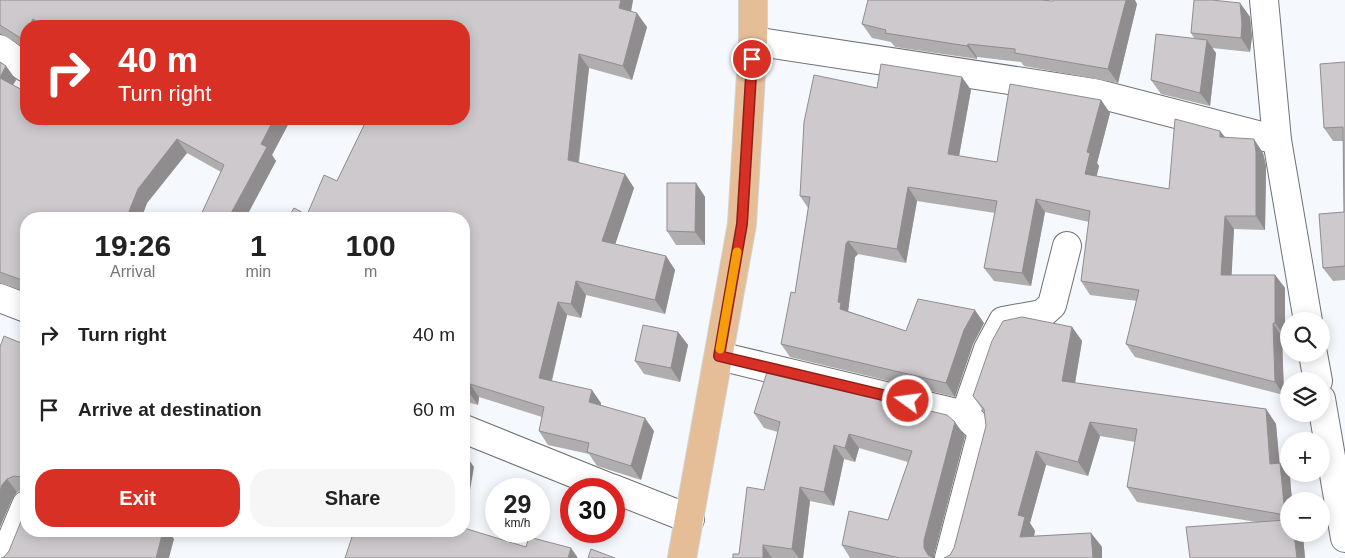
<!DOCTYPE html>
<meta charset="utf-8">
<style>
:root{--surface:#fff;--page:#f6f6f6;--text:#222;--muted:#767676;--accent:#d93025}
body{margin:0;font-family:Arial,sans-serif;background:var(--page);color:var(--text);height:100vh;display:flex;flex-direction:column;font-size:19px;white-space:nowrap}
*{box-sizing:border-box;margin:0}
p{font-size:16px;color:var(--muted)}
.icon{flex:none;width:28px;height:28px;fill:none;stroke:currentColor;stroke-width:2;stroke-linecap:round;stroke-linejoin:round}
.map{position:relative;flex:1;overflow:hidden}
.sheet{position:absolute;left:20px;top:212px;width:450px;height:325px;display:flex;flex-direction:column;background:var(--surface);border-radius:20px;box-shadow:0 2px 12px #0003}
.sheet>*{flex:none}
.guide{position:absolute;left:20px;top:20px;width:450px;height:105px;border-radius:20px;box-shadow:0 2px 12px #0003;background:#d93025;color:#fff;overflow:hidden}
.controls{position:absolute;left:1280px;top:312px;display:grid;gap:10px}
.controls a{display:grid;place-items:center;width:50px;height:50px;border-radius:50%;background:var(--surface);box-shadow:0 2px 12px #0003;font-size:25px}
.speed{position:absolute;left:485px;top:478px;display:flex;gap:10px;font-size:25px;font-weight:700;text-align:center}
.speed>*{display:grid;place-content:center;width:65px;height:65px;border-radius:50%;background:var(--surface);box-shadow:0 2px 12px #0003;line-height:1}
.speed small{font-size:12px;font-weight:400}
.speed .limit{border:8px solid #d22;background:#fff;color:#111}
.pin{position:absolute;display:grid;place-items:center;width:42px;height:42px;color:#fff;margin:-21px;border:2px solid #fff;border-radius:50%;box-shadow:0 1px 5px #0007}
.me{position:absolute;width:55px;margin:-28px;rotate:284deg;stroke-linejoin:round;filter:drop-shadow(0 0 4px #0008)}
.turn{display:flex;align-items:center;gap:18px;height:105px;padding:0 15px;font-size:22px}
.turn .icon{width:65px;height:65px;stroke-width:2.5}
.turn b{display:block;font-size:35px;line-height:42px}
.eta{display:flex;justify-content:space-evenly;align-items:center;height:85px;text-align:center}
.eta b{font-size:30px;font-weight:600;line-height:35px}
.cta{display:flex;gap:10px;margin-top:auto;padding:10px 15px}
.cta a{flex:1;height:58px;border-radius:20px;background:var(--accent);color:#fff;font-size:20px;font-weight:600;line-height:58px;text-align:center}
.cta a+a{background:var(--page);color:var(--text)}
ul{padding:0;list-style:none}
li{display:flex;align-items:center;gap:15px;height:75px;padding:0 15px}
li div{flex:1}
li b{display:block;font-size:19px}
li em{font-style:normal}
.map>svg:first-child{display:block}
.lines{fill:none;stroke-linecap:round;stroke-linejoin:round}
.minor-casing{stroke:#6f7275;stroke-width:30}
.major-casing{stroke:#d3d3d4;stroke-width:30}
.minor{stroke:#fff;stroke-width:28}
.major{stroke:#e5be97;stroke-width:28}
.wall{fill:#b0adaf}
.shaded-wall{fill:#908d8f}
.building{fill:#cdc9cc;stroke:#908d8f}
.route-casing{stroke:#8d1f18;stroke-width:12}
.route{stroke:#d93025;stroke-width:9}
.slow{stroke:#f59e0b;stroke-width:9}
</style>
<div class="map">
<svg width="1345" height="558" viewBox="0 0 1345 558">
<rect width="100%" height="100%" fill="#f5f8fc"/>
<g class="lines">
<g class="minor-casing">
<g id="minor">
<polyline points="1264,0 1277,140 1308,321"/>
<polyline points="753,41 1095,93 1277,140"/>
<polyline points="0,49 26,68"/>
<polyline points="0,298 26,308"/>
<polyline points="1313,354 1318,381"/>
<polyline points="719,356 965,415 988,349 1003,321 1042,314 1052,305 1067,246"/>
<polyline points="1321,399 1345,538"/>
<polyline points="464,429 613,489"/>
<polyline points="614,489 690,519"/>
<polyline points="4,558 26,505"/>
<polyline points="949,558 981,436 979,428 965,415"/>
</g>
</g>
<g class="major-casing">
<polyline id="major" points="682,558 742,224 753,41 753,0"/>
</g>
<use href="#minor" class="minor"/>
<use href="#major" class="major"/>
</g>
<g class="wall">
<polygon points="0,0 633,0 631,12 647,27 632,80 589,68 579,163 625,174 634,188 615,244 666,256 675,270 665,314 586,295 581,318 567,315 552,381 601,403 601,405 654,431 641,480 597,466 589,454 548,445 539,431 542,417 479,397 478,405 464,401 464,219 307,215 337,181 366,121 362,119 464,119 464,26 26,26 26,49 2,34 0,34"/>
<polygon points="1053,1 1137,4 1118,83 1024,66 1021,62 977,57 977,59 895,47 891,42 872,38 862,24"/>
<polygon points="1240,3 1250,17 1252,37 1250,52 1212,48 1216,53 1210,106 1161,94 1151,80 1194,38 1191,33"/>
<polygon points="0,62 6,66 16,80 13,85 79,121 86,123 94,122 97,119 291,119 272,155 276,161 245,219 199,219 221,172 187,153 147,203 141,219 26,219 26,292 0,283"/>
<polygon points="1345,62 1345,280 1333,281 1323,268 1344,212 1343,141 1333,141 1324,128"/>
<polygon points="877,88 971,90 959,156 997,162 1101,100 1110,113 1097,163 1099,166 1096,176 1169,189 1220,131 1225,137 1263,153 1266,166 1265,230 1234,229 1231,275 1275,275 1285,288 1285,337 1282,337 1284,395 1135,357 1126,344 1137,301 1090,295 1081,281 1089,222 1045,212 1031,286 994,281 984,268 995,213 917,201 906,263 858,254 855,257 848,311 906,331 984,323 973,344 955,397 790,357 781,344 795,293 808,208 800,196"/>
<polygon points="696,183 705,197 705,245 676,245 667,231"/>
<polygon points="1072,327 1082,341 1075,383 1266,409 1276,424 1279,463 1290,477 1292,501 1289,501 1289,534 1303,536 1305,558 1190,558 1256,522 1137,502 1127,487 1135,442 1100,436 1088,476 1046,465 1030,523 1035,531 1034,536 1091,533 1102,547 950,555 954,548 986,426 984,412 973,396"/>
<polygon points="678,332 688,345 680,382 644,374 635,361"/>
<polygon points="26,345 26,490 24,490 17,492 12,499 0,527 0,347"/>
<polygon points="754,413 965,436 934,555 934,558 850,558 842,545 888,520 908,462 859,448 855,462 844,459 834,506 810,501 803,558 733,558 739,554 764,490 778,432 764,428"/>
</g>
<g class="shaded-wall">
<polygon points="621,0 633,0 629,22 619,8"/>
<polygon points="1126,0 1135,0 1137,4 1118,83 1108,69"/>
<polygon points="1240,3 1250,17 1252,37 1250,52 1241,38"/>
<polygon points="637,13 647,27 632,80 623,66"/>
<polygon points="33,19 38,26 29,26"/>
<polygon points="26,31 26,45 22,39"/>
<polygon points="1207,40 1216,53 1210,106 1200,93"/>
<polygon points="968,44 977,57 977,59 967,46"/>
<polygon points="579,54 589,68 577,174 568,160"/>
<polygon points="6,66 16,80 9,91 0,78 0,77"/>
<polygon points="962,77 971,90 957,167 948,154"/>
<polygon points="1101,100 1110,113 1097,163 1099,166 1094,188 1085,174 1087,152"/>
<polygon points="274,119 291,119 272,155 276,161 245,219 230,219 229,217 261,144"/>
<polygon points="1220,131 1230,144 1220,137"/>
<polygon points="177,139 187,153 147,203 141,219 126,219 138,189"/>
<polygon points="1254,139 1263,153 1266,166 1265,230 1256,216"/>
<polygon points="625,174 634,188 612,254 602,241"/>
<polygon points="696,183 705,197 705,245 695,232"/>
<polygon points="908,187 917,201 906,263 897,249"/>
<polygon points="1036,199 1045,212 1031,286 1022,273"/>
<polygon points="1225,216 1234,229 1231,288 1221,275"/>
<polygon points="848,241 858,254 855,257 848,312 840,309 838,302 846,244"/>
<polygon points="666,256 675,270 665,314 655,300"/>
<polygon points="1275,275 1285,288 1285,337 1275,323"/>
<polygon points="576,281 586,295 581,318 571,304"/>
<polygon points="558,302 567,315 549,391 539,378"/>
<polygon points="975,310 984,323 973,344 955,397 946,383 964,330"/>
<polygon points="1273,323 1282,337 1284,395 1275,382"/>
<polygon points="1072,327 1082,341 1073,395 1062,381"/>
<polygon points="678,332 688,345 680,382 671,368"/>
<polygon points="470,384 479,397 478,405 468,391"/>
<polygon points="592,390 601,403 599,416 589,402"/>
<polygon points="1266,409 1276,424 1281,478 1270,464"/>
<polygon points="645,418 654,431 641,480 631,466"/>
<polygon points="955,422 965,436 934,555 934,558 930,558 924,548 924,540"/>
<polygon points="1090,422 1100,436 1088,476 1078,462"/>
<polygon points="849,434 859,448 855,462 845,448"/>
<polygon points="834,445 844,459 834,506 824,492"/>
<polygon points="1036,451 1046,465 1030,523 1035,531 1030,552 1020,537 1018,515"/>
<polygon points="465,454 474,467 464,525 464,460"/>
<polygon points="1280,463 1290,477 1292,501 1289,501 1289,520 1285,515"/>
<polygon points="7,479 17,492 12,499 0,527 0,491 2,485"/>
<polygon points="800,487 810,501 803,558 799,558 792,549"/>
<polygon points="163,531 168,531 174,539 169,558 156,558"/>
<polygon points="1091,533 1102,547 1102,558 1093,558"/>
<polygon points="1294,534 1301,534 1303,536 1305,558 1297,558"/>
<polygon points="763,545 772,558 763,558"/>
<polygon points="571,548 578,558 568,558"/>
</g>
<g class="building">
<polygon points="0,0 621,0 619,8 637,13 623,66 579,54 568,160 625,174 602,241 666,256 655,300 576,281 571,304 558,302 539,378 592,390 589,402 645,418 631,466 587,452 589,443 539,431 544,407 470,384 468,391 464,390 464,219 287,219 294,208 307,215 324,175 337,181 367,119 464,119 464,26 43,26 33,19 29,26 26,26 26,31 22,39 0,25"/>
<polygon points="868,0 1040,0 1053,1 1054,0 1126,0 1108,69 1015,53 1015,49 968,44 967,46 885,33 886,30 862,24"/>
<polygon points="1194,0 1212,0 1240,3 1242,24 1241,38 1191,33"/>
<polygon points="1156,34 1207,40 1200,93 1151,80"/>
<polygon points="0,62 6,66 0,77"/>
<polygon points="1345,62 1345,266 1323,268 1319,214 1344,212 1343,127 1324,128 1320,64"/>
<polygon points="881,64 962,77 948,154 997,162 1010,84 1101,100 1087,152 1090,153 1085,174 1169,189 1175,119 1220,131 1220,137 1254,139 1256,152 1256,216 1225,216 1221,275 1275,275 1275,323 1273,323 1275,382 1126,344 1139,290 1081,281 1090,211 1036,199 1022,273 984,268 997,201 908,187 897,249 848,241 846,244 838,302 841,303 840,309 906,331 918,299 975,310 964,330 946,383 781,344 791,292 795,293 810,197 800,196 804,122 814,75 877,88"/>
<polygon points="0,78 26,92 26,119 78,119 79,121 86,123 94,122 97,119 274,119 261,144 267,147 229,217 233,219 199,219 224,165 177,139 138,189 126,219 26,219 26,282 22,280 0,272"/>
<polygon points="667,183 696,183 695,232 667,231"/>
<polygon points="1022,317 1072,327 1062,381 1266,409 1270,464 1280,463 1285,515 1127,487 1137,429 1090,422 1078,462 1036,451 1018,515 1025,517 1020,537 1091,533 1093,558 944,558 950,555 954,548 986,426 984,409 973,396 992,341 1003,321"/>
<polygon points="643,325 678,332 671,368 635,361"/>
<polygon points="4,336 26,345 26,480 22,477 14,476 7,479 2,485 0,491 0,347"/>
<polygon points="767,372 947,415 955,422 924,540 924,548 928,555 934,558 900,558 842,545 849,511 888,520 912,451 849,434 845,448 834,445 824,492 800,487 792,549 763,545 763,558 733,558 733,554 739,554 747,487 764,490 780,422 754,413"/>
<polygon points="26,509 26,531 163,531 156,558 1,558 4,557 9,551"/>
<polygon points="1286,520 1286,523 1289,523 1289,534 1294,534 1297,558 1190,558 1186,527"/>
<polygon points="464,528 526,547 529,537 571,548 568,558 345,558 354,531 464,531"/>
<polygon points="591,549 615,558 588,558"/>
</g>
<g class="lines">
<g class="route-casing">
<polyline id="route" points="752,59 742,224 719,356 908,401"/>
</g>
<use href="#route" class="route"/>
<polyline class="slow" points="720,349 737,252"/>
</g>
</svg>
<div class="controls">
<a><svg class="icon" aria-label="search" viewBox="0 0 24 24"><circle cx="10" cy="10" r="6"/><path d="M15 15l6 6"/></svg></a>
<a><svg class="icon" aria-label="layers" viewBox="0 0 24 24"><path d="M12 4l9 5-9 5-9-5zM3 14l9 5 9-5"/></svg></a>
<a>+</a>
<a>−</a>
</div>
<div class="speed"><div>29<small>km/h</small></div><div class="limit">30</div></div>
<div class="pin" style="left:752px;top:59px;background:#d93025"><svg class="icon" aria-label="arrive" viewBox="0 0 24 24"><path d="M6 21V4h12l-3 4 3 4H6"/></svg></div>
<svg class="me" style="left:908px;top:401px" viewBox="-20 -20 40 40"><circle r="17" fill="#d93025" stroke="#fff" stroke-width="3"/><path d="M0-11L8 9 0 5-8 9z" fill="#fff"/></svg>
<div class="guide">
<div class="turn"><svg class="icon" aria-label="right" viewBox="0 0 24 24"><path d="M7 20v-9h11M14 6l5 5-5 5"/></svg><div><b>40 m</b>Turn right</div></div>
</div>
<section class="sheet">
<div class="eta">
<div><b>19:26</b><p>Arrival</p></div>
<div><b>1</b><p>min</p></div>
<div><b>100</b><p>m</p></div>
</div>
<ul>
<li><svg class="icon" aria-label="right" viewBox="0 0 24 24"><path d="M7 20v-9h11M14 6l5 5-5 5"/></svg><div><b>Turn right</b></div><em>40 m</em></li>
<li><svg class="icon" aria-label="arrive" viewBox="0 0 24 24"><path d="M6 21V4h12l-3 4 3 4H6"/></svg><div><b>Arrive at destination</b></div><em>60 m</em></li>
</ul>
<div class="cta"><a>Exit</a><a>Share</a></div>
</section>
</div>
